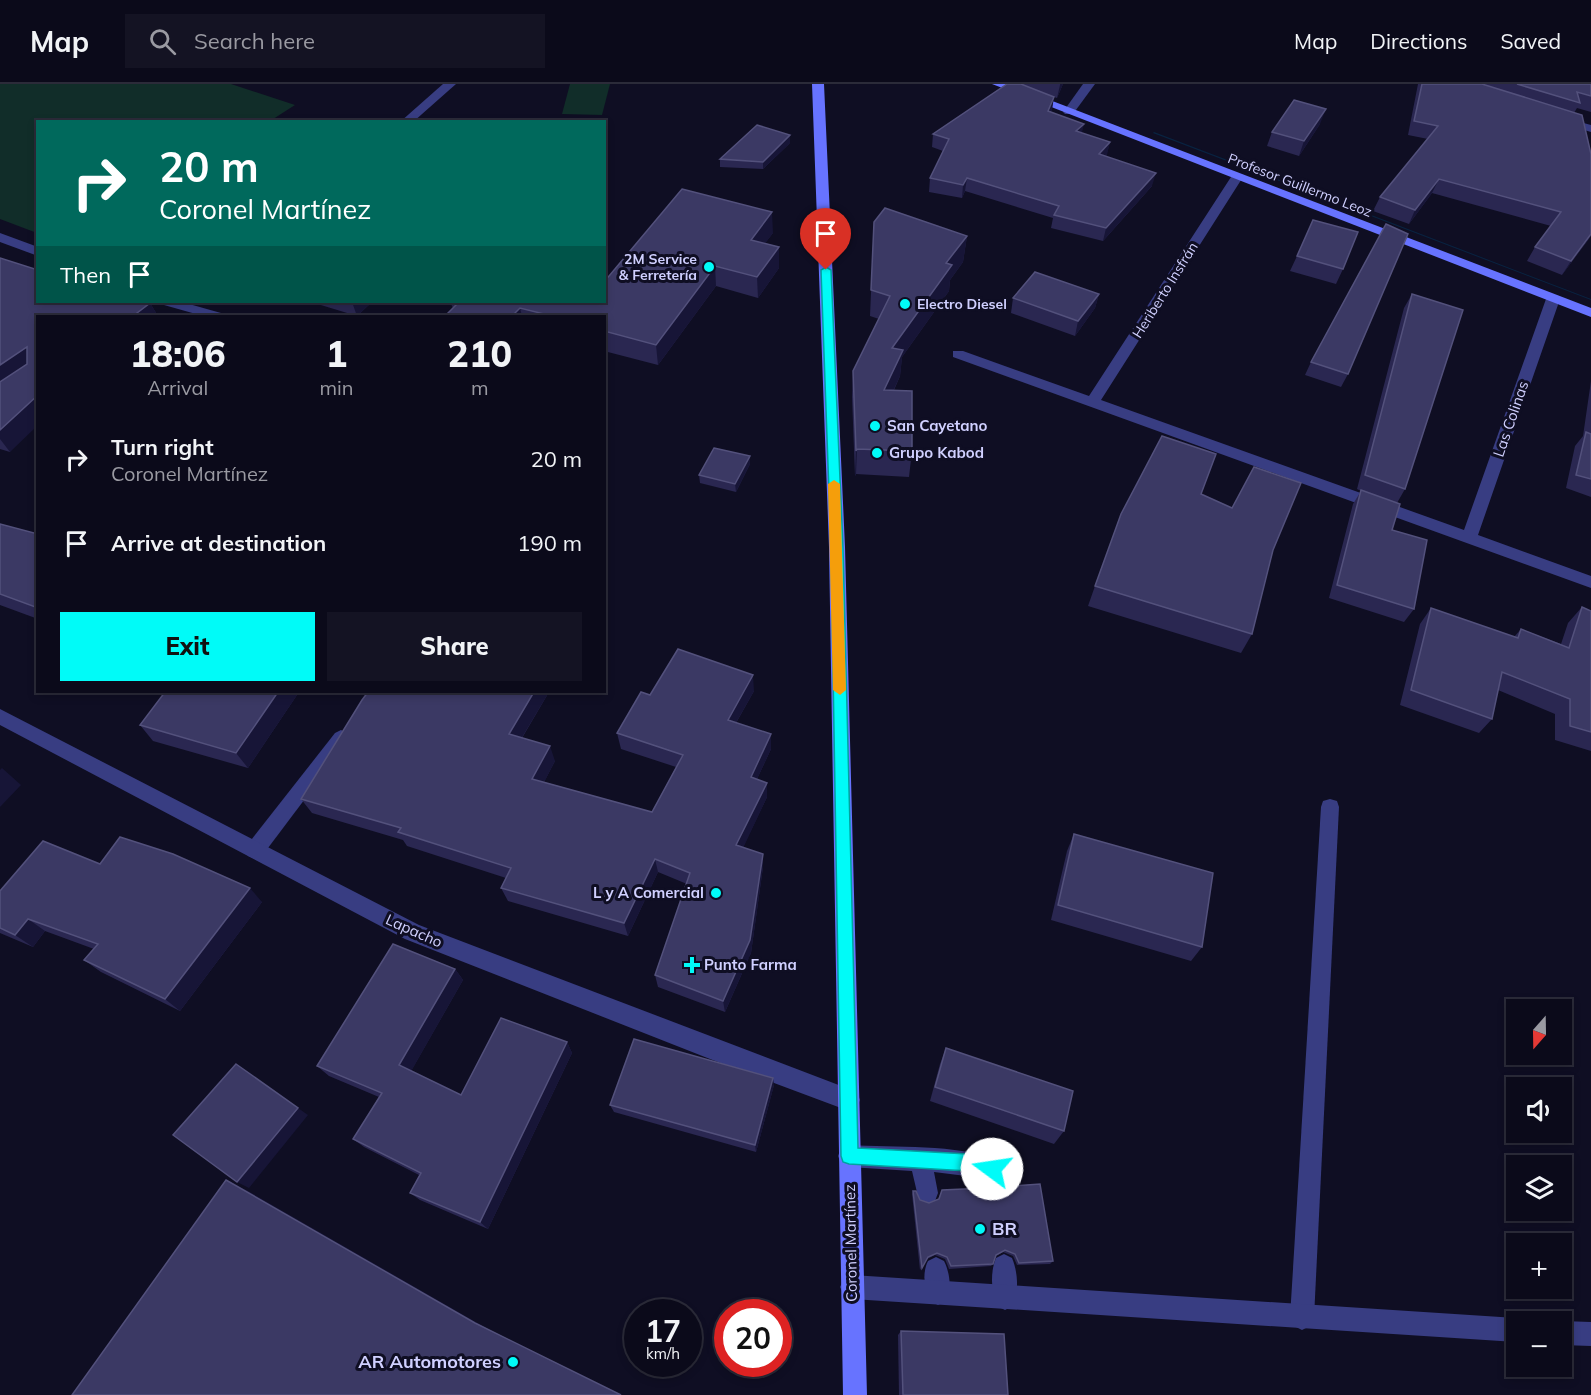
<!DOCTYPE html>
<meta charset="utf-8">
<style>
:root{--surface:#0b0a1a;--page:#141323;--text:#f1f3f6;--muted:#9a9aa2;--line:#2b2b39;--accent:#00fbf8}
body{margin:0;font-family:Mulish,sans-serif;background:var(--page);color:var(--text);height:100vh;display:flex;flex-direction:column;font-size:22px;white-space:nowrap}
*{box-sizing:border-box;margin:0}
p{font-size:20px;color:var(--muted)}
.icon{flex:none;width:33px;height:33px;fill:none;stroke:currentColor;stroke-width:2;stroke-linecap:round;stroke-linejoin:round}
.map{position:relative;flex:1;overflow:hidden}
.drawer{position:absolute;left:36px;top:231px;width:570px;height:378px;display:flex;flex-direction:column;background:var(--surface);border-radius:0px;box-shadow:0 3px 9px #0003,0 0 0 2px var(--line)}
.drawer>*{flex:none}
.hud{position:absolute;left:36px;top:36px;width:570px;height:183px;border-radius:0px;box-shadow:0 3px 9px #0003,0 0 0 2px var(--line);background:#00695c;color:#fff;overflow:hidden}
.needle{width:39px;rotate:200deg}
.fabs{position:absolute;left:1506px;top:915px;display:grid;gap:12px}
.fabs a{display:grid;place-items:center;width:66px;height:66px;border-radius:0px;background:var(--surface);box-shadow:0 3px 9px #0003,0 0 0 2px var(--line);font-size:30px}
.speed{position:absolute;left:624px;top:1215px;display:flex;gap:12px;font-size:30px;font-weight:700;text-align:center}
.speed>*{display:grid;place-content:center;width:78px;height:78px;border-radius:50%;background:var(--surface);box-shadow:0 3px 9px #0003,0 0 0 2px var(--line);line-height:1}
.speed small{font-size:15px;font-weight:400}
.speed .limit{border:9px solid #d22;background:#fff;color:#111}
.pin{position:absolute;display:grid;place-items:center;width:51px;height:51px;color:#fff;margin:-62px -26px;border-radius:50% 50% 50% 0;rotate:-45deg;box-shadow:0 0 6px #0007}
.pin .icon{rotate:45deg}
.me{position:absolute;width:66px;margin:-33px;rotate:284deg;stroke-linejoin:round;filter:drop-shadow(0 0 4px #0008)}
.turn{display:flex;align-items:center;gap:21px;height:126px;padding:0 24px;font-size:27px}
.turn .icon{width:78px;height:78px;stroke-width:2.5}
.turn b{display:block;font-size:42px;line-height:51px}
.then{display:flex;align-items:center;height:57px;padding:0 24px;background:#0003;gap:12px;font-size:22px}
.eta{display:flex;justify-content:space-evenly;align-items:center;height:102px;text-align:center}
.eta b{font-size:36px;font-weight:800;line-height:42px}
.primary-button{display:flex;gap:12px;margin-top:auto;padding:12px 24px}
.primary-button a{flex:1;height:69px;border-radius:0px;background:var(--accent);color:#111;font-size:24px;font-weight:800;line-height:69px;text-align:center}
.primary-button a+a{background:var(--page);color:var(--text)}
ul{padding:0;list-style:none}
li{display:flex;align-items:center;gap:18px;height:84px;padding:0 24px}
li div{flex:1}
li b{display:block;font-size:22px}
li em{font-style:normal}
header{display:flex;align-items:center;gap:36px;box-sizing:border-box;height:84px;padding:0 30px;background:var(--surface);border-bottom:2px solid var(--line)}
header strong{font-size:28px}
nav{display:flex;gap:33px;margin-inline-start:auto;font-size:21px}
.search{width:420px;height:54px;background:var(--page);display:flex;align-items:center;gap:15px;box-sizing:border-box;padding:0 21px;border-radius:0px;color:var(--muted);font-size:22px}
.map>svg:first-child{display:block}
.green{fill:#112d29}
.water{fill:#092341}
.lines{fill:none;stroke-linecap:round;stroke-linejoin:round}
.lane{fill:#383d82;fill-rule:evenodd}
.street{fill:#383d82;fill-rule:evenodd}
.secondary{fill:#6773ff;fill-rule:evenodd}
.wall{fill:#2a2751}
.shaded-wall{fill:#171537}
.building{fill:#3b3964;stroke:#53517c;stroke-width:1.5}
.route{fill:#00fbf8;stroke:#00a3a1;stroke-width:1.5}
.slow{fill:#f59e0b}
.poi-dot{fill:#00fbf8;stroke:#0f0e23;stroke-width:2}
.labels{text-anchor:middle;stroke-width:6;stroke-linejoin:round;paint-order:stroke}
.far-street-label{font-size:14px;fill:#d0d0ff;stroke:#0f0e23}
.far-poi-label{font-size:14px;font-weight:bold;fill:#d0d0ff;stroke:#0f0e23;text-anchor:end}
.street-label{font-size:15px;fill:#d0d0ff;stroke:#0f0e23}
.poi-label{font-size:15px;font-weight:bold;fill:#d0d0ff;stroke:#0f0e23;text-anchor:start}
.near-poi-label{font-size:18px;font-weight:bold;fill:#d0d0ff;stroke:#0f0e23;text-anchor:start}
</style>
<header>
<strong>Map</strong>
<div class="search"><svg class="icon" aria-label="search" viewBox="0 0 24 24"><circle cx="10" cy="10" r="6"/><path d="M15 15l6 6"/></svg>Search here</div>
<nav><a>Map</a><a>Directions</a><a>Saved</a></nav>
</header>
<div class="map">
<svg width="1591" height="1311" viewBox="0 0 1591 1311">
<rect width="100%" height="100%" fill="#0f0e23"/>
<g class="green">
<polygon points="0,0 231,0 295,21 270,37 38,38 37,149 0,135"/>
<polygon points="570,0 610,0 602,31 562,30"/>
</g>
<polygon class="water" points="1154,48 1591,215 1591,216 1153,49"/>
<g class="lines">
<g class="lane">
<polygon points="341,646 347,649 350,654 347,659 262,772 255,775 248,772 245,766 248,760 335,649"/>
<polygon points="1330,715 1337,717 1339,723 1314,1234 1310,1242 1302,1246 1294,1242 1290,1234 1321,723 1323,717"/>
<path d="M 849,1061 C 895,1064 956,1059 999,1077 L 1007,1106 L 1004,1114 L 996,1117 L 988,1114 L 982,1094 L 934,1088 L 938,1109 L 935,1117 L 927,1120 L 919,1117 L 912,1087 L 849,1083 L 841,1080 L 838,1072 L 841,1064 Z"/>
<path d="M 1004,1170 L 1012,1174 C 1018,1188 1019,1208 1013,1222 L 1005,1226 L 997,1222 C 991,1208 990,1188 996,1174 Z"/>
<path d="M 936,1173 L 944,1177 C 950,1189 952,1205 946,1217 L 938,1221 L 930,1217 C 924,1205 922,1189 928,1177 Z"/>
</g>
<g class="street">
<polygon points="443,0 456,0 413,38 400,38"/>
<polygon points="1083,0 1095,0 1073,30 1065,30 1063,28"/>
<polygon points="1561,33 1591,41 1591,48 1557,38 1555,36"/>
<polygon points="1237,89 1243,93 1101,316 1464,446 1546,215 1553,211 1558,212 1560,215 1478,451 1591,492 1591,504 953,273 953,267 963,267 1089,312 1231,93"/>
<polygon points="0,149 38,163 38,172 0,158"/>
<polygon points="162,218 182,218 221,229 223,232 203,232 164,221"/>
<polygon points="0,625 419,841 857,1008 860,1016 857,1024 849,1027 710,975 405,855 0,641"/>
<polygon points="852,1191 1516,1234 1525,1238 1516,1238 1516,1258 852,1215 844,1211 840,1203 844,1195"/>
<polygon points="1562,1237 1591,1238 1591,1262 1562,1261"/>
</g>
<g class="secondary">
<polygon points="812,0 824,0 845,463 867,1311 843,1311 829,463"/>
<polygon points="992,0 1008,0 1591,224 1591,233"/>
</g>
</g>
<g class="wall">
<polygon points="1007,0 1063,0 1057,14 1054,13 1051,28 1082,49 1110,58 1106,72 1152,102 1103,157 1051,144 1053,134 965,107 962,114 929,108 930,94 943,67 932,63 933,50"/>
<polygon points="1418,0 1591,0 1591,28 1577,24 1574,29 1591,70 1591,152 1562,191 1527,177 1535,163 1551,142 1432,109 1409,140 1373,127 1380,113 1428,55 1408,51"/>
<polygon points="1320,40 1299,72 1267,62 1272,48"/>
<polygon points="790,59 763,85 720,83 720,75"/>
<polygon points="874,138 967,152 963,178 950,196 949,207 902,273 900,292 894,306 912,367 909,393 856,390 855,392 852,313 853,287 879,235 870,232"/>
<polygon points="773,149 765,159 779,163 779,184 758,214 716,202 658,281 604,267 604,232 445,232 453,224 450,218 604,218"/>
<polygon points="1297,172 1343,185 1336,200 1290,187"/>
<polygon points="0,174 38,218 150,219 158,232 38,232 10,368 0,365"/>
<polygon points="1099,210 1095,224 1075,252 1011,229 1013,214"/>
<polygon points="1412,210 1405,405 1397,419 1392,446 1414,525 1404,538 1329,514 1353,420 1361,407 1357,405 1404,224"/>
<polygon points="311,218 372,218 357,232"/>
<polygon points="1311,278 1348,290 1341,303 1305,291"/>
<polygon points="1591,297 1591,413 1566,404 1575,362 1583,352"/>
<polygon points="750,380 736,408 700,399 699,391"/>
<polygon points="1201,410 1273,466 1252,550 1241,569 1088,522 1095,502"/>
<polygon points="0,440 38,450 38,535 0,521"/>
<polygon points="1582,523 1591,527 1591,667 1555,656 1555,630 1498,606 1492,635 1479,649 1400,621 1420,540 1431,524 1514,553 1521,545 1561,560 1568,539"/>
<polygon points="754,607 736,639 771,665 757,695 767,699 767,713 743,763 763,770 763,783 751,869 725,928 658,903 655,891 687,800 658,788 628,852 508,817 501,804 506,794 407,762 403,756 312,729 301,715 368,608 549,608 522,654 555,677 544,698 652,728 676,683 621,665 617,649 650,611"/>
<polygon points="165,608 299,608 248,684 153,657 140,641"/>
<polygon points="1074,750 1202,863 1191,877 1051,836 1067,767"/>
<polygon points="100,780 262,818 180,927 101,888 84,876 94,865 45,847 33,863 0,849 0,807"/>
<polygon points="455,885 463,896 411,987 461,1011 567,958 572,969 488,1145 420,1116 410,1109 419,1091 364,1063 353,1055 379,1013 329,992 317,982"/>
<polygon points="946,964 1064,1047 1054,1060 930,1017 940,980"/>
<polygon points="774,1001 756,1068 614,1028 610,1021"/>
<polygon points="1011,1102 1053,1177 1050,1180 1017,1181 1013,1172 1003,1168 996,1172 993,1180 991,1182 949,1185 945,1175 935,1171 927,1175 920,1186 912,1110 913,1107 920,1116 929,1119 938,1115 942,1106 989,1113 999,1116 1007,1113 1009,1105"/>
<polygon points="901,1247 1008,1311 899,1311 898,1251"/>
</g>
<g class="shaded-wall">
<polygon points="1060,0 1063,0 1057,14 1060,1"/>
<polygon points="1054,13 1052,26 1045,40 1048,27"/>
<polygon points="1326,25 1320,40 1299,72 1304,57"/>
<polygon points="1084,40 1081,53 1076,47"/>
<polygon points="790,51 790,59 763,85 763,78"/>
<polygon points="1110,58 1107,71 1096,83 1099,70"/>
<polygon points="1156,89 1152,102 1103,157 1106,144"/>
<polygon points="967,94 965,107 962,114 963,101"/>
<polygon points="1439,95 1432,109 1409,140 1415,126"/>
<polygon points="772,128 773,149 752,177 751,156"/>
<polygon points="1591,150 1591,152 1562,191 1571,177"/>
<polygon points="967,152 963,178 950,196 949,207 902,273 900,292 882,331 884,306 892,264 946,179"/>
<polygon points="779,163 779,184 758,214 757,193"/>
<polygon points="715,182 716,202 658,281 656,261"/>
<polygon points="1099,210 1095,224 1075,252 1078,237"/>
<polygon points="352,218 372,218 357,232"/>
<polygon points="150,219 158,232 133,232"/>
<polygon points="520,224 522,232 512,232"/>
<polygon points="27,263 38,278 0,308 0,281"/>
<polygon points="38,311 38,341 10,368 0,355 0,346"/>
<polygon points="857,365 856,390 855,392 856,367"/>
<polygon points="750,372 750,380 736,408 735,400"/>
<polygon points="753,591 754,607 729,651 728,636"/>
<polygon points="278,608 299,608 248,684 236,669"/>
<polygon points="534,608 549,608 515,665 509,650"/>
<polygon points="771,650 771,665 751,708 751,693"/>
<polygon points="550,662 555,677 538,710 532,695"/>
<polygon points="2,684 21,701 0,723 0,686"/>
<polygon points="767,699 767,713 738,775 736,761"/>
<polygon points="763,770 763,783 751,869 725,928 723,917"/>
<polygon points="655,775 658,788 628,852 624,839"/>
<polygon points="250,804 262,818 180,927 165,915"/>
<polygon points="28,835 45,847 33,863 15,851"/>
<polygon points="455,885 463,896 409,991 399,981"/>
<polygon points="567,958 572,969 488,1145 480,1138"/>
<polygon points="773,994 774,1001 756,1068 755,1061"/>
<polygon points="298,1024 308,1031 249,1104 237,1098"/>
<polygon points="226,1096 248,1107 488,1245 475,1239"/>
</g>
<g class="building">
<polygon points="1007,0 1021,0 1054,13 1048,27 1084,40 1076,47 1110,58 1099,70 1156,89 1106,144 1054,131 1059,122 967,94 963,101 930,94 949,55 933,50"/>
<polygon points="1422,0 1482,0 1582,31 1591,70 1591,150 1571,177 1535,163 1561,128 1439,95 1415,126 1380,113 1438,42 1414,37"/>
<polygon points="1517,0 1591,0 1591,12 1577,8 1580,19"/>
<polygon points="1294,16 1326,25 1304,57 1272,48"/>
<polygon points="757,41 790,51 763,78 720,75"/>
<polygon points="682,105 772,128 751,156 779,163 757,193 715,182 656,261 604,247 604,232 552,232 520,224 512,232 445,232 459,218 604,218 604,198"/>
<polygon points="885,124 967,152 946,179 952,181 892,264 903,266 884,306 912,307 912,367 857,365 856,367 853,287 890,212 871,206 874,138"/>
<polygon points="1313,136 1358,148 1343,185 1297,172"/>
<polygon points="1386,140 1408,150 1348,290 1311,278"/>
<polygon points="0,174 38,186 38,218 146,218 150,219 133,232 38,232 38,311 0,346 0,298 27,280 27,263 0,281"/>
<polygon points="1035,188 1099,210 1078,237 1013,214"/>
<polygon points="1412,210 1463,226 1405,405 1365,391"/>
<polygon points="1586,348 1591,350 1591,395 1576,391"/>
<polygon points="1162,352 1216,370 1201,410 1232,424 1254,383 1301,399 1273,466 1252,550 1095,502 1121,430"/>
<polygon points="714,364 750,372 735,400 699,391"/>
<polygon points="1361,406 1400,420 1392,446 1427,456 1414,525 1337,501"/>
<polygon points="0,440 38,450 38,524 0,510"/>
<polygon points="1582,523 1591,527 1591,648 1570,642 1570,615 1502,588 1492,635 1411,606 1431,524 1518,554 1521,545 1569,564"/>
<polygon points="678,565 753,591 728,636 771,650 751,693 767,699 736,761 763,770 750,856 723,917 655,891 690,789 655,775 624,839 501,804 511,784 398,748 401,744 301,715 362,616 368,608 534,608 509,650 550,662 532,695 652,728 683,671 617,649 641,608 650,611"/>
<polygon points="165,608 278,608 236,669 140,641"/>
<polygon points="1074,750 1213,789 1202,863 1058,821"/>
<polygon points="120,753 173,770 250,804 165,915 84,876 98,860 28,835 15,851 0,844 0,807 43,757 100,780"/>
<polygon points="393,860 455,885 399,981 461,1011 501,934 567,958 480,1138 410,1109 421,1089 353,1055 382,1009 317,982"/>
<polygon points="634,955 773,994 755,1061 610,1021"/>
<polygon points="946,964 1073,1007 1064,1047 935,1003"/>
<polygon points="236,980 298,1024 237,1098 173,1051"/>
<polygon points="226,1096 475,1239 621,1311 72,1311"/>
<polygon points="1040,1100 1053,1177 1019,1179 1015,1170 1005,1166 996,1171 993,1180 951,1182 947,1173 937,1169 928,1173 922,1184 913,1107 916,1107 920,1116 929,1119 939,1115 942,1106 986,1104 989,1113 999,1116 1008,1112 1011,1102"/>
<polygon points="901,1247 1004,1250 1008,1311 903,1311"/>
</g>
<polygon class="route" points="826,183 831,186 843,464 858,1064 968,1070 998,1079 1000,1085 998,1091 992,1094 968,1087 849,1080 843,1078 841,1072 831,464 821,186"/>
<polygon class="slow" points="834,396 840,400 846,606 840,611 833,606 828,400"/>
<g class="poi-dot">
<circle cx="709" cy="183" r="6"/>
<circle cx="905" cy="220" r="6"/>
<circle cx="875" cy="342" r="6"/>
<circle cx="877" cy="369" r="6"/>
<circle cx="716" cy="809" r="6"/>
<path d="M689 872h6v6h6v6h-6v6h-6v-6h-6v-6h6z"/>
<circle cx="980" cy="1145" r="6"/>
<circle cx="513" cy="1278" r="6"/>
</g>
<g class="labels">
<g class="far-street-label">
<text transform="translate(1300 101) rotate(21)" y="5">Profesor Guillermo Leoz</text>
<text transform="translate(1165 206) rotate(-58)" y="5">Heriberto Insfrán</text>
</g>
<g class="far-poi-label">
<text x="697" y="180">2M Service<tspan x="697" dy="16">&amp; Ferretería</tspan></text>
<text x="917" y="225" text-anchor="start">Electro Diesel</text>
</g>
<g class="street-label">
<text transform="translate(1511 335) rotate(-71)" y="5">Las Colinas</text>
<text transform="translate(414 847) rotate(24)" y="5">Lapacho</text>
<text transform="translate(851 1159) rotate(-91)" y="5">Coronel Martínez</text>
</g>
<g class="poi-label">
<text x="887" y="347">San Cayetano</text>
<text x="889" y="374">Grupo Kabod</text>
<text x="704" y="814" text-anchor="end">L y A Comercial</text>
<text x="704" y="886">Punto Farma</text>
</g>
<g class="near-poi-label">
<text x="992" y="1151">BR</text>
<text x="501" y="1284" text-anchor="end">AR Automotores</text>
</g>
</g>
</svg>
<div class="fabs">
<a><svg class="needle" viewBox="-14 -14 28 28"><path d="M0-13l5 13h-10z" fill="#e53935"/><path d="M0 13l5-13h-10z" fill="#9a9aa2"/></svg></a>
<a><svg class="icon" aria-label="sound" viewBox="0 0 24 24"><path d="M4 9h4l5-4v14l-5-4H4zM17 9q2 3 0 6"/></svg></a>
<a><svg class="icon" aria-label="layers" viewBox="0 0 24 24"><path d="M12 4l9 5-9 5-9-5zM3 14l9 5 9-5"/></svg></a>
<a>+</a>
<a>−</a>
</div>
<div class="speed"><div>17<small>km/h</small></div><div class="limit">20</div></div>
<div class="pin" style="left:826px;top:186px;background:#d93025"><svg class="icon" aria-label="arrive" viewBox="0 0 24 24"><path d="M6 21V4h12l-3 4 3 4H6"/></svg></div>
<svg class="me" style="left:992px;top:1085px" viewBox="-20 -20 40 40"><circle r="19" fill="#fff"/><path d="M0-13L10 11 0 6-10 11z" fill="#00fbf8"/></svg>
<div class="hud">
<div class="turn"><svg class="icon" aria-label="right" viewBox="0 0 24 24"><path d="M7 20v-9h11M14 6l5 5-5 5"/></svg><div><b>20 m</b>Coronel Martínez</div></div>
<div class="then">Then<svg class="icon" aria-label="arrive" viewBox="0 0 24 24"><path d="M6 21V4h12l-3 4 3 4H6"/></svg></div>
</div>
<section class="drawer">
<div class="eta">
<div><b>18:06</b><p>Arrival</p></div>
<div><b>1</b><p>min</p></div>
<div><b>210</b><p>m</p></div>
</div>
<ul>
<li><svg class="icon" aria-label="right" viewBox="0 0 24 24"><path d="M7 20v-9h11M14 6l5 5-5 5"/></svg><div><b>Turn right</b><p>Coronel Martínez</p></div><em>20 m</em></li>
<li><svg class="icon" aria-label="arrive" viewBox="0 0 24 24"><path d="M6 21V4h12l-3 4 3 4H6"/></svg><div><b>Arrive at destination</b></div><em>190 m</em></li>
</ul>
<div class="primary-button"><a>Exit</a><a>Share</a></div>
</section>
</div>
